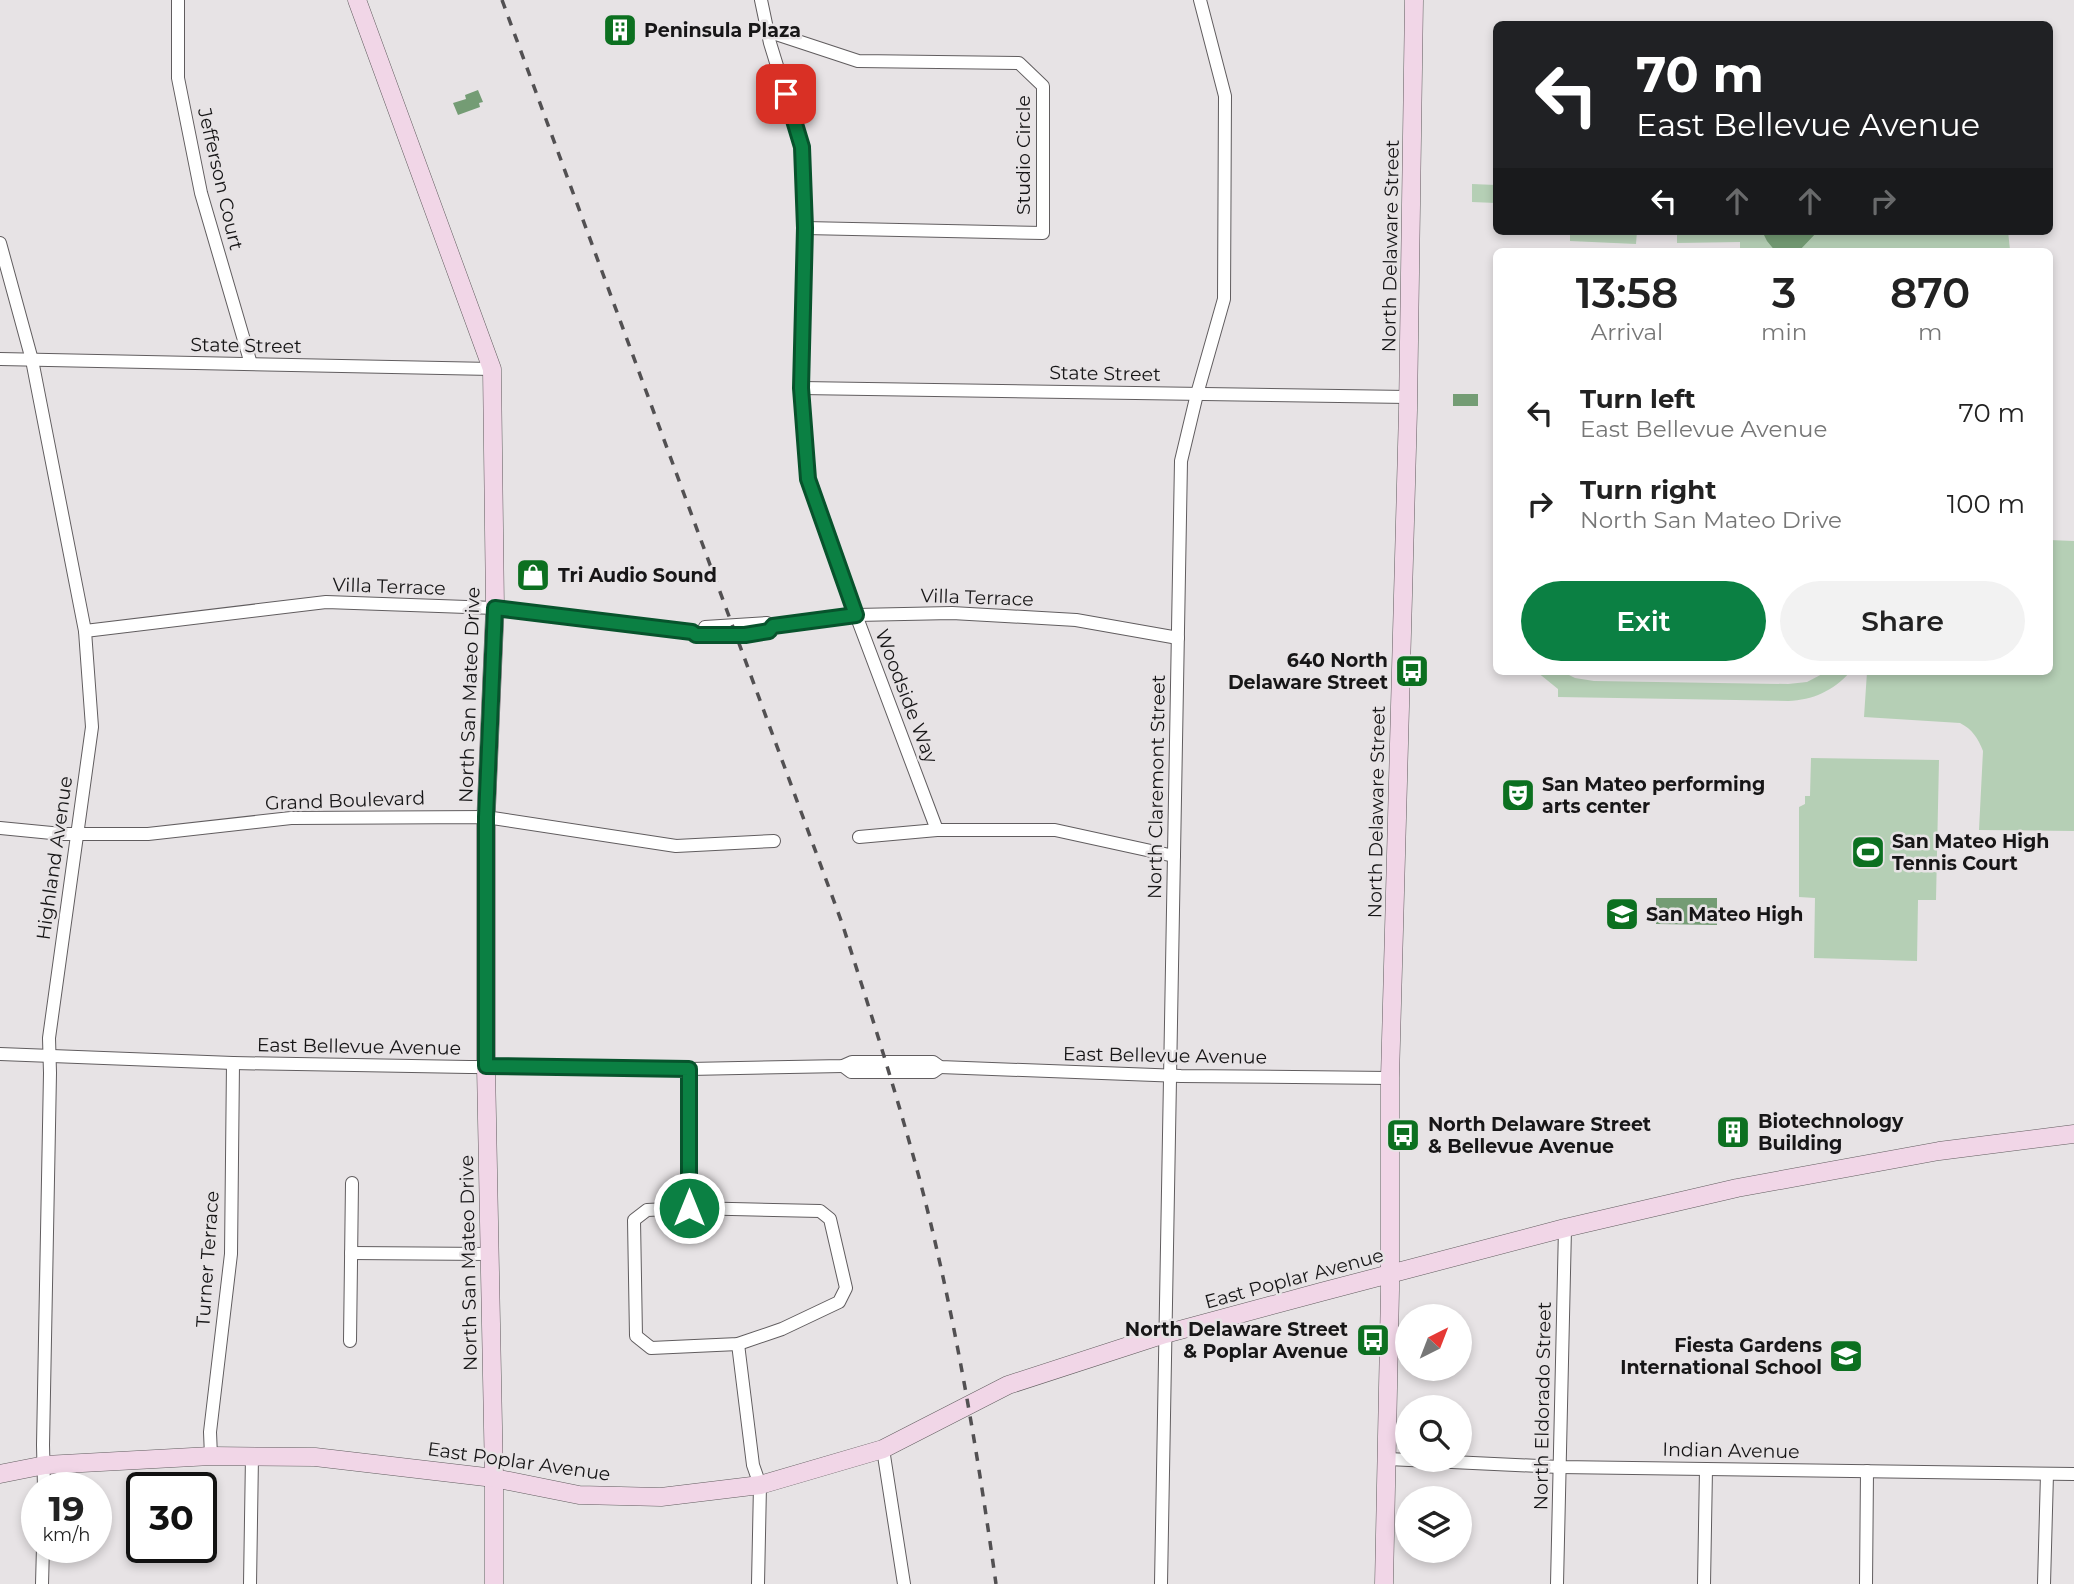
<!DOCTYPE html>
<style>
:root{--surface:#fff;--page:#f2f2f2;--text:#222;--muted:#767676;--accent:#0b8043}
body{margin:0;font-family:Montserrat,sans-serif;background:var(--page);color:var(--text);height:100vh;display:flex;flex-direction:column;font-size:26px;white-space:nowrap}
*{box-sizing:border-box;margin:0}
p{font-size:23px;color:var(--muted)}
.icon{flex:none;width:38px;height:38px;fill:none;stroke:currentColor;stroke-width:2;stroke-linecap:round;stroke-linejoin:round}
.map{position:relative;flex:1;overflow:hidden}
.sheet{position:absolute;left:1493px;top:248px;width:560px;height:427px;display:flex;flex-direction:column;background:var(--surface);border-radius:10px;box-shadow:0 4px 10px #0003}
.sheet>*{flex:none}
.guide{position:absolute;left:1493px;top:21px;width:560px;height:214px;border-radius:10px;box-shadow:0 4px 10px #0003;background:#202124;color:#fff;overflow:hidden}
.needle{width:46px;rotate:42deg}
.buttons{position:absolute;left:1395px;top:1304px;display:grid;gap:14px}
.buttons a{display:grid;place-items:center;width:77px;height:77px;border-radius:50%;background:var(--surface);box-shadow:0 4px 10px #0003;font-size:35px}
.speed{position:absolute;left:21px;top:1472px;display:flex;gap:14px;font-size:35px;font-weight:700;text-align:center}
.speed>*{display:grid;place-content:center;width:91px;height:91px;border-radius:50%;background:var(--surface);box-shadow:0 4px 10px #0003;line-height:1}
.speed small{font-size:18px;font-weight:400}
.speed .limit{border:4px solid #111;border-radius:10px;background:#fff;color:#111}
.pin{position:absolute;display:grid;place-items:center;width:60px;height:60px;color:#fff;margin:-30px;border-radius:14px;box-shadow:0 4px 10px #0006}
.me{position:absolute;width:77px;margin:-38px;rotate:0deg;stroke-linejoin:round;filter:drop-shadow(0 0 5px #0008)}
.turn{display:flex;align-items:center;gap:24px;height:147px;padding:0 28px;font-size:32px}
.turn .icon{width:91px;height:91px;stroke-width:2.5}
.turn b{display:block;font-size:49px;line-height:60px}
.lanes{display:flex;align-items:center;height:66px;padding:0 28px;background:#0003;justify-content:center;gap:35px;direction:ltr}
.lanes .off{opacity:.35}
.eta{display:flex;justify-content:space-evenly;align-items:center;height:119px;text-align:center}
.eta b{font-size:42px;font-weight:600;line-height:49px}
.primary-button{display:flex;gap:14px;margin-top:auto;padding:14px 28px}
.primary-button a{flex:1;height:80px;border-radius:42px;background:var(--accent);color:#fff;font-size:28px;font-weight:600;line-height:80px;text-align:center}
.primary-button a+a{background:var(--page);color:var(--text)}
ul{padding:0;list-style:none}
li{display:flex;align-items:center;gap:21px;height:91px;padding:0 28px}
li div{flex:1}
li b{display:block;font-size:26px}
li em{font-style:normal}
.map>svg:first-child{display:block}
.green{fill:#b5cfb5}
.water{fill:#749c74}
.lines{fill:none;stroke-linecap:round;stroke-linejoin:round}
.street-casing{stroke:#615d5f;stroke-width:14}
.secondary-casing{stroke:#615d5f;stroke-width:19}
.street{stroke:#fff;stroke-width:12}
.secondary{stroke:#f1d6e7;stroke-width:18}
.rail{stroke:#525052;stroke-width:3.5;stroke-dasharray:9 9;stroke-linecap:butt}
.route-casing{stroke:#07532c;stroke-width:18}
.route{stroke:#0b8043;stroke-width:12}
.labels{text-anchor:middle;stroke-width:5;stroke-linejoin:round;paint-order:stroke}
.poi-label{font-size:19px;font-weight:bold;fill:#171617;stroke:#e7e3e5;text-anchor:start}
.street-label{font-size:19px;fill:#171617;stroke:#e7e3e5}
</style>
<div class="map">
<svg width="2074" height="1584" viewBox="0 0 2074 1584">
<rect width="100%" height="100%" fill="#e7e3e5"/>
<g class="green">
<polygon points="1472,184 1496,185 1496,203 1472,202"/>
<polygon points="1570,231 1637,231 1636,244 1570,241"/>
<polygon points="1677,231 2008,231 2010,250 1935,252 1740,252 1740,242 1677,243"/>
<path d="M 2049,540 L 2074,541 L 2074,831 L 1979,830 L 1983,751 C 1978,738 1972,729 1960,723 L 1864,717 L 1867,672 L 2049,672 Z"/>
<path d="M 1537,672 L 1563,672 L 1575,678 L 1594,681 L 1788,684 L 1807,682 L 1826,672 L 1850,672 C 1833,691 1813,700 1788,701 L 1558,697 L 1558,689 Z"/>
<polygon points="1811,758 1939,760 1936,900 1918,900 1917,961 1814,958 1815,898 1799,897 1799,807 1805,804 1805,796 1810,796"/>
</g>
<g class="water">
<polygon points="478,90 483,102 479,103 480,107 458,115 453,103 466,99 465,95"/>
<polygon points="1762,231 1772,231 1781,235 1789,231 1818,231 1798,252 1776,252 1767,241"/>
<rect x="1453" y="394" width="25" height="12"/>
<polygon points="1656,898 1717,898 1717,925 1656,924"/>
</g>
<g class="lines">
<g class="street-casing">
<g id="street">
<polyline points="178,0 178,78 201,193 251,364"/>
<polyline points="761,0 770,43 802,147 805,228 801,388 808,479 856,615 937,830"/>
<polyline points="767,31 858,61 1019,63 1043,86 1043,233 805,228"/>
<polyline points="0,243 32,360 85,631 92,727 49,1038 50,1073 43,1445 44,1488"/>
<polyline points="0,359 492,369"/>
<polyline points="801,388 1408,397"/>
<polyline points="705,627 767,623 773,626 856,615 952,613 1076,620 1178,638"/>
<polyline points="85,631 326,602 495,608 692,632 696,635 745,634 769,631 773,626"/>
<polyline points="0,828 62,834 148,834 291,818 486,817 676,846 774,841"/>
<polyline points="859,837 937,830 1055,830 1174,856"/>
<polyline points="0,1054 233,1063 469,1067 689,1069 843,1066 852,1062 933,1062 940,1067 1181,1076 1390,1078"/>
<polyline points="843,1066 851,1072 933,1072 940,1067"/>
<polygon points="689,1208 820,1211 830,1219 846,1288 839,1302 782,1329 738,1344 651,1348 636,1336 634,1220 647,1210"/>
<polyline points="689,1208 689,1069"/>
<polyline points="351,1253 489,1254"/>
<polyline points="350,1341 352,1183"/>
<polyline points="738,1344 753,1465 760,1485 758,1584"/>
<polyline points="883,1449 904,1584"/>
<polyline points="211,1456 210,1432 231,1254 233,1063"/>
<polyline points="1388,1459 1559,1467 2074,1474"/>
<polyline points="42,1584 43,1547"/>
<polyline points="250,1584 252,1456"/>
<polyline points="1161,1584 1181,461 1197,394 1224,299 1225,96 1200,0"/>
<polyline points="1557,1584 1565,1228"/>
<polyline points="1704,1584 1706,1469"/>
<polyline points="1866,1584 1867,1471"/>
<polyline points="2044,1584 2047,1474"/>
</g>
</g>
<g class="secondary-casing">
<g id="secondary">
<polyline points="357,0 492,369 495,608 486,817 486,1067 494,1478 494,1584"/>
<polyline points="0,1474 45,1465 211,1456 315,1457 494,1478 579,1495 661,1497 760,1485 883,1449 1008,1385 1165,1334 1321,1292 1565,1228 1737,1188 1939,1151 2074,1134"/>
<polyline points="1384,1584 1390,1290 1390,1078 1408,410 1414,0"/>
</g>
</g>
<use href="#street" class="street"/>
<use href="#secondary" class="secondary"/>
<path class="rail" d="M 502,0 L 842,923 C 869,1007 896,1092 919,1177 C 954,1310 977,1448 996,1584"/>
</g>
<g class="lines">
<g class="route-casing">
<polyline id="route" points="689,1208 689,1069 486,1066 486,817 495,608 692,632 696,635 745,635 769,631 773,626 856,615 808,479 801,388 805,228 802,147 786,94"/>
</g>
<use href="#route" class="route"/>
</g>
<defs>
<g id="building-square" transform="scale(1.75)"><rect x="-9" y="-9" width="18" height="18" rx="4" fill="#0c7020" stroke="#e7e3e5"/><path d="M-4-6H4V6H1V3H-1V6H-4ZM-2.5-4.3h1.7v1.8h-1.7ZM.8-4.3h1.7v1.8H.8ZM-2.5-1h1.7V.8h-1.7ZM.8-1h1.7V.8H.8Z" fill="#fff"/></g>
<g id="shop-square" transform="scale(1.75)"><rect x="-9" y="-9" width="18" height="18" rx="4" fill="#0c7020" stroke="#e7e3e5"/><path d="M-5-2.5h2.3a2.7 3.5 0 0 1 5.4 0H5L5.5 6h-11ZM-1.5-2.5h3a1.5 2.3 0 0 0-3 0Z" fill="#fff"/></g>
<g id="bus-square" transform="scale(1.75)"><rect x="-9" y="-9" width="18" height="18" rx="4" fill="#0c7020" stroke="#e7e3e5"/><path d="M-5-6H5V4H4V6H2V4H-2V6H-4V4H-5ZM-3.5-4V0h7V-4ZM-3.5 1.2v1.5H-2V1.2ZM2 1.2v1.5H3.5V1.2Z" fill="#fff"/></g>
<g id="theatre-square" transform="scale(1.75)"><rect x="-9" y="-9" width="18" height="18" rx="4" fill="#0c7020" stroke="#e7e3e5"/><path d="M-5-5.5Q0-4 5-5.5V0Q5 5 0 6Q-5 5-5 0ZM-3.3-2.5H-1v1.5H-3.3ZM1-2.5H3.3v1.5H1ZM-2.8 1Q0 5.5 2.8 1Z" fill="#fff"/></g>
<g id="stadium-square" transform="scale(1.75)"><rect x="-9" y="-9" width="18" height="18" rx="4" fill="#0c7020" stroke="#e7e3e5"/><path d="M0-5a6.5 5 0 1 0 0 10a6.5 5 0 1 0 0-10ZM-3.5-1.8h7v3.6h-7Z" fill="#fff"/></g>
<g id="school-square" transform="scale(1.75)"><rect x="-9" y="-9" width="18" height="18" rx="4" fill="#0c7020" stroke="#e7e3e5"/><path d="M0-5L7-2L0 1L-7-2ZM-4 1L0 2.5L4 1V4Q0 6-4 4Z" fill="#fff"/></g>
</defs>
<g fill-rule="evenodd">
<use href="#building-square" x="620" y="30"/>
<use href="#shop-square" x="533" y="575"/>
<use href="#bus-square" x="1412" y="671"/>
<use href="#theatre-square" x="1518" y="795"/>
<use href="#stadium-square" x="1868" y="852"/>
<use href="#school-square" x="1622" y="914"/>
<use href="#building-square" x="1733" y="1132"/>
<use href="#bus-square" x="1403" y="1135"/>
<use href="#bus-square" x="1373" y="1340"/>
<use href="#school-square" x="1846" y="1356"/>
</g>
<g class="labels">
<g class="poi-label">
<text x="644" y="37">Peninsula Plaza</text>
<text x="558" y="582">Tri Audio Sound</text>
<text x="1388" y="667" text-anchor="end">640 North<tspan x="1388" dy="22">Delaware Street</tspan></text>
<text x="1542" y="791">San Mateo performing<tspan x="1542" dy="22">arts center</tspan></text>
<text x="1892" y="848">San Mateo High<tspan x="1892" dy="22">Tennis Court</tspan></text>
<text x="1646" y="921">San Mateo High</text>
<text x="1758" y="1128">Biotechnology<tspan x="1758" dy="22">Building</tspan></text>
<text x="1428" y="1131">North Delaware Street<tspan x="1428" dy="22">&amp; Bellevue Avenue</tspan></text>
<text x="1348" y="1336" text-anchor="end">North Delaware Street<tspan x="1348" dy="22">&amp; Poplar Avenue</tspan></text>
<text x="1822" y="1352" text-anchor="end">Fiesta Gardens<tspan x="1822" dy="22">International School</tspan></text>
</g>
<g class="street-label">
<text transform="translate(1023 155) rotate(-90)" y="7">Studio Circle</text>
<text transform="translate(221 179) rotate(77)" y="7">Jefferson Court</text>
<text transform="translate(1390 246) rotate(-89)" y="7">North Delaware Street</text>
<text transform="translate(246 345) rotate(1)" y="7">State Street</text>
<text transform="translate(1105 373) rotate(1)" y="7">State Street</text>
<text transform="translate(389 586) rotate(2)" y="7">Villa Terrace</text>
<text transform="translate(977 597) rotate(2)" y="7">Villa Terrace</text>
<text transform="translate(469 695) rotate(-88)" y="7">North San Mateo Drive</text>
<text transform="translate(907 696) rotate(69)" y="7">Woodside Way</text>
<text transform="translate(1156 787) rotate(-89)" y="7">North Claremont Street</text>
<text transform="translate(345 800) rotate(-2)" y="7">Grand Boulevard</text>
<text transform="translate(1376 812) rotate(-89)" y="7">North Delaware Street</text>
<text transform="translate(54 858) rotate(-82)" y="7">Highland Avenue</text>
<text transform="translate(359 1046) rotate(1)" y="7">East Bellevue Avenue</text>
<text transform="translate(1165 1055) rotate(1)" y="7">East Bellevue Avenue</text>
<text transform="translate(207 1259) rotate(-86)" y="7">Turner Terrace</text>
<text transform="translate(468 1263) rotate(-91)" y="7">North San Mateo Drive</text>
<text transform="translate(1294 1278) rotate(-15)" y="7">East Poplar Avenue</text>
<text transform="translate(1542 1406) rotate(-89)" y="7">North Eldorado Street</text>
<text transform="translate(1731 1450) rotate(1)" y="7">Indian Avenue</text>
<text transform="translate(519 1461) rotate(8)" y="7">East Poplar Avenue</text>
</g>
</g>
</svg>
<div class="buttons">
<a><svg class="needle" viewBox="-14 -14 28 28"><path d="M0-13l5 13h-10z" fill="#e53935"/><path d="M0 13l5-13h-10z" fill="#767676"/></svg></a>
<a><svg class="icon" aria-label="search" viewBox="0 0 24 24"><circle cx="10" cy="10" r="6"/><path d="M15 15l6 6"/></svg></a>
<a><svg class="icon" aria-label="layers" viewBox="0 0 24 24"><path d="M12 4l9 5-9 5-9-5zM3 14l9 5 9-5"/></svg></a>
</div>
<div class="speed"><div>19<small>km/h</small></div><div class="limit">30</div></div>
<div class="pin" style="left:786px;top:94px;background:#d93025"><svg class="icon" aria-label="arrive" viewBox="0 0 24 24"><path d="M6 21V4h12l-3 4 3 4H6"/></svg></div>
<svg class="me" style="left:689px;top:1208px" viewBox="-20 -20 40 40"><circle r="17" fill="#0b8043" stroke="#fff" stroke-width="3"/><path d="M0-11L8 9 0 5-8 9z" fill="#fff"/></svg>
<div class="guide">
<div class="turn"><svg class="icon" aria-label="left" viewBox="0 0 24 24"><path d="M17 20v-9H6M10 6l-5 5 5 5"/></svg><div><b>70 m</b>East Bellevue Avenue</div></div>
<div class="lanes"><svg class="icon" aria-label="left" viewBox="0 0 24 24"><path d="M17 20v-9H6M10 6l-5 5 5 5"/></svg><svg class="icon off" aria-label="ahead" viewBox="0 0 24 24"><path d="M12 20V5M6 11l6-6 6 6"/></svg><svg class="icon off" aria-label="ahead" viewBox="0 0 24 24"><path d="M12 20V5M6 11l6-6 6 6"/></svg><svg class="icon off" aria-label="right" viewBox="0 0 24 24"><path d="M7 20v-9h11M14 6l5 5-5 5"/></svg></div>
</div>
<section class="sheet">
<div class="eta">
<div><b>13:58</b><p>Arrival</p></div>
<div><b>3</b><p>min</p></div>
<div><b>870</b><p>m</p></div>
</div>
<ul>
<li><svg class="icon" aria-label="left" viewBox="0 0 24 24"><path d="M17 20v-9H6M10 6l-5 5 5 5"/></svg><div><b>Turn left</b><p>East Bellevue Avenue</p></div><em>70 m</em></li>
<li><svg class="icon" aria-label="right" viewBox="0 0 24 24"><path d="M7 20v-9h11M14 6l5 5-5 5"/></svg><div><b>Turn right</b><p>North San Mateo Drive</p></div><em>100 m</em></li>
</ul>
<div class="primary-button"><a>Exit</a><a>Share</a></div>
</section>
</div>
